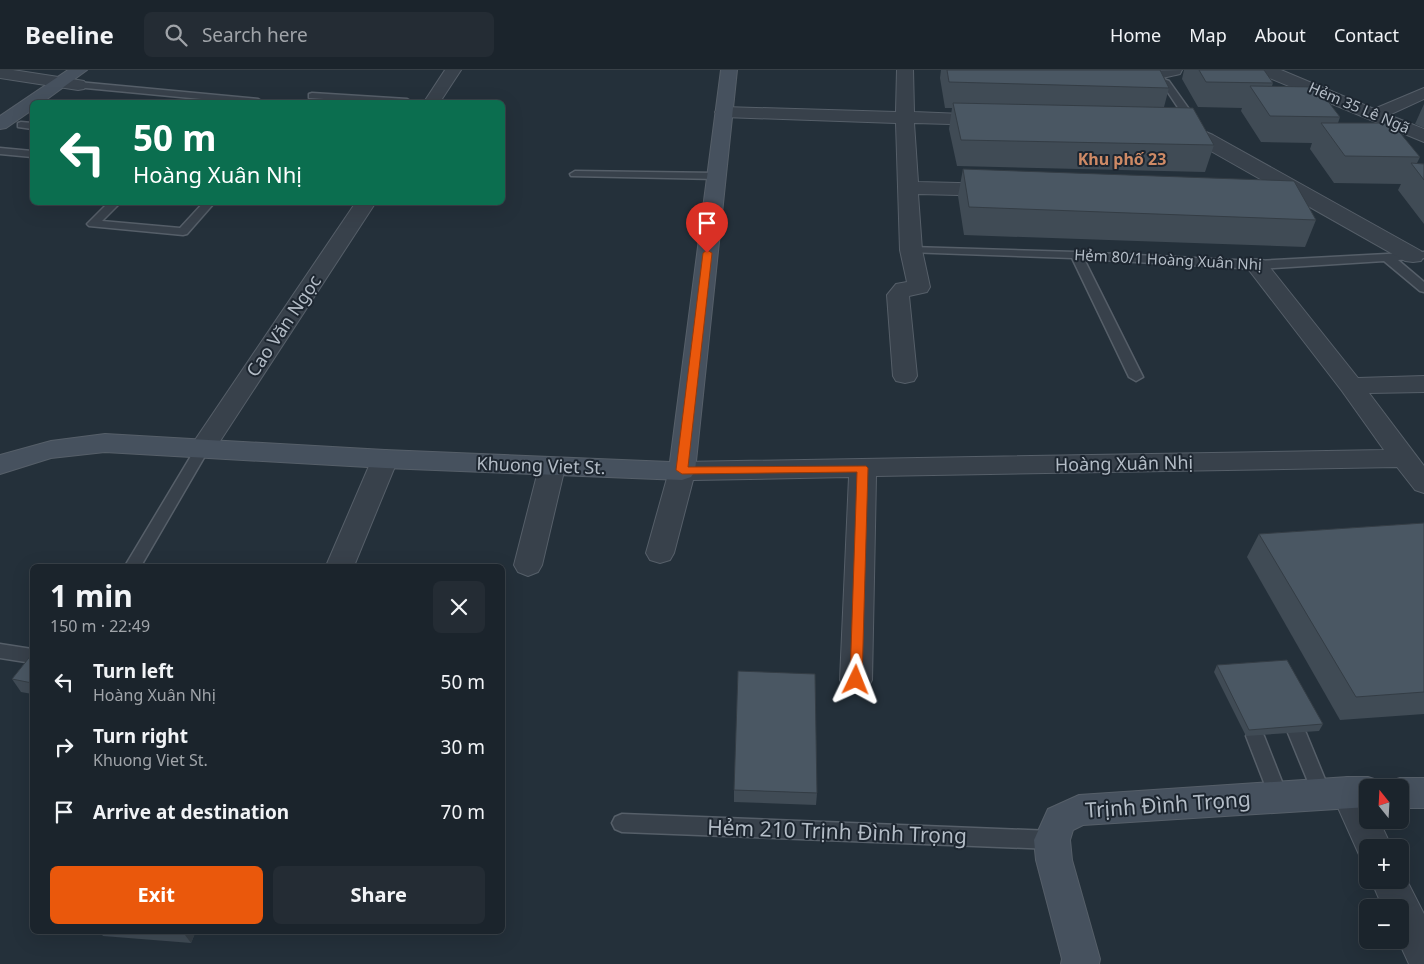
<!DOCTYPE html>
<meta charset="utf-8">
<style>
:root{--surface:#1b242c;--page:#242c34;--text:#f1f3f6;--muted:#a0a4a9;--line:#394148;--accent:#ea580c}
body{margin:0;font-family:"Noto Sans",sans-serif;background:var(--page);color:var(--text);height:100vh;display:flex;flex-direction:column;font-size:19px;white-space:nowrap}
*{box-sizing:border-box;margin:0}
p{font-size:16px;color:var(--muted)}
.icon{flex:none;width:28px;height:28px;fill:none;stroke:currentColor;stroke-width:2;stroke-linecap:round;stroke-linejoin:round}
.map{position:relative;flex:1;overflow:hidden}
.sheet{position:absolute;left:30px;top:494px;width:475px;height:370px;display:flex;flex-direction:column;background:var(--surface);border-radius:8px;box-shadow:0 5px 20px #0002,0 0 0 1px var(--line)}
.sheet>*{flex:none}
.banner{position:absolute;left:30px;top:30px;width:475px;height:105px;border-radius:8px;box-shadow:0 5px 20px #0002,0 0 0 1px var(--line);background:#0b6e4f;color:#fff;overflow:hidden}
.needle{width:32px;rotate:342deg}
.fabs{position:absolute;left:1359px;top:709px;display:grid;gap:10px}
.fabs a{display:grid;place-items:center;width:50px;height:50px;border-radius:8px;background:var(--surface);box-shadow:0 5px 20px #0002,0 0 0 1px var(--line);font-size:25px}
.pin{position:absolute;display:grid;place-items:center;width:42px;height:42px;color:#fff;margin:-51px -21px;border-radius:50% 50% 50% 0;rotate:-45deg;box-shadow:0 0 5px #0007}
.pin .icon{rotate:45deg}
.me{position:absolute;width:55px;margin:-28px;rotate:2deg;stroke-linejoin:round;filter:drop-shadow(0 0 4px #0008)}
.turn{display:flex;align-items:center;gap:18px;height:105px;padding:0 20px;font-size:22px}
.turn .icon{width:65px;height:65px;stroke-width:2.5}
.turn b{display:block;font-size:35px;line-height:42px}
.round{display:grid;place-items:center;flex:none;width:52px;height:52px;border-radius:8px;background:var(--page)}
.overview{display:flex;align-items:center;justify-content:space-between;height:85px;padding:0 20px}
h1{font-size:30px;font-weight:700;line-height:38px}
.button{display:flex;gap:10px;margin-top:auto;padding:10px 20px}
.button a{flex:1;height:58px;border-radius:8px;background:var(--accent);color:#fff;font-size:20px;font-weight:700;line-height:58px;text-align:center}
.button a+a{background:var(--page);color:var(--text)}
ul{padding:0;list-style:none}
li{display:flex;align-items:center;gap:15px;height:65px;padding:0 20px}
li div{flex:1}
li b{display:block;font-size:19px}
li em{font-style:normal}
header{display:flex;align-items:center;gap:30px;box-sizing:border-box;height:70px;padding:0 25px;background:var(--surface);border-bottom:1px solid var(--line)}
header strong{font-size:24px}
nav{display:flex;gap:28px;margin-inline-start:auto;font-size:18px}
.search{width:350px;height:45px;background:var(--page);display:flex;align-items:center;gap:12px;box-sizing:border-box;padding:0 18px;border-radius:8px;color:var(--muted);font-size:19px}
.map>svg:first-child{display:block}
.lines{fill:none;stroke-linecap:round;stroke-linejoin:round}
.lane-casing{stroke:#565f69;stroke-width:3}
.street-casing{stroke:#565f69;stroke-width:2}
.secondary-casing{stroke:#565f69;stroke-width:2}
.lane{fill:#38414b;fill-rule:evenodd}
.street{fill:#38414b;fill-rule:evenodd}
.secondary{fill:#46515e;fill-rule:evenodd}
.wall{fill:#404b55}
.shaded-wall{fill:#343d45}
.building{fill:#4a5763;stroke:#343d45}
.route{fill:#ea580c;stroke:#983908}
.labels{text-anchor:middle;stroke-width:4;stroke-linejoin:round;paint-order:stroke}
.far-street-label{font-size:15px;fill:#b3bcc6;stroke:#1d2630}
.far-neighbourhood-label{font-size:16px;font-weight:bold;fill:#ce8a66;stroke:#1d2630}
.street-label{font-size:18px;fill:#b3bcc6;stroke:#1d2630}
.near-street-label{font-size:21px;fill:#b3bcc6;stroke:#1d2630}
</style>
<header>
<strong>Beeline</strong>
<div class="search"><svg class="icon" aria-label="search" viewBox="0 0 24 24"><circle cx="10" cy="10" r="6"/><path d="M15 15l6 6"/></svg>Search here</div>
<nav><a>Home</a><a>Map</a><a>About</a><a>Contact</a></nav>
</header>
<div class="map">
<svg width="1424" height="894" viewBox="0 0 1424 894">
<rect width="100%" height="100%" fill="#24303a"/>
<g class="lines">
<g class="lane-casing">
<g id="lane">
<polygon points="1125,0 1139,0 1169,11 1189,39 1184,57 1178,57 1176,55 1179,39 1163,15"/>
<polygon points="78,12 258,29 263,32 233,32 75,17 75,13"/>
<polygon points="312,23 407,29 412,32 370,32 309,28 309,24"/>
<polygon points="21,52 32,53 32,59 18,57 18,53"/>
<polygon points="0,78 32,81 32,87 0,84"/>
<polygon points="575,101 717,103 722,106 717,109 571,106 570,104"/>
<polygon points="109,132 121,132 102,151 180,158 204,132 215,132 187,164 183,165 89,156 87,154"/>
<polygon points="911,177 1076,182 1256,191 1424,182 1424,188 1398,190 1424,212 1424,222 1420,221 1384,191 1256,199 1084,189 1143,307 1136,311 1129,307 1072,188 907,182 905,180"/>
<polygon points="202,374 207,376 209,379 141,496 125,496 197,376"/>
<polygon points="0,574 32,579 32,593 0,588"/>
<polygon points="1297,656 1303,658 1306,663 1331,724 1329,730 1322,732 1315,730 1313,724 1288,663 1291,658"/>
<polygon points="1255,658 1261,661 1264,666 1288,727 1286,733 1279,735 1272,733 1246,666 1249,661"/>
<polygon points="622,744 1052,761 1059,764 1062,770 1059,776 1052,779 622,762 615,759 612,753 615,747"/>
</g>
</g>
<g class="street-casing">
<g id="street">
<polygon points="0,0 13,0 78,10 84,11 87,15 84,19 78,20 0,8"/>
<polygon points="445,0 461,0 440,32 424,32"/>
<polygon points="897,0 913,0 914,42 987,45 993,46 996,50 993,54 987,55 914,53 918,112 998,114 1005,116 1008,120 1005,124 998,126 918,124 922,180 930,217 927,222 909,226 917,306 914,311 905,313 896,311 893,306 887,225 896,214 907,212 900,180 896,53 724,47 718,46 715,42 718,38 724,37 896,42"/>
<path d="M 1182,0 L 1180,4 C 1161,8 1139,15 1119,10 L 1117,6 L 1119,2 L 1125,1 Z"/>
<polygon points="1258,0 1281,0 1374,39 1424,18 1424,29 1389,45 1424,59 1424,72 1260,4"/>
<polygon points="1178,50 1213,65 1421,181 1424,186 1421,191 1413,192 1405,191 1172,59 1169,55 1172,51"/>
<polygon points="356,132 376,132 211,385 202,388 193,385 189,379 193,373"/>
<polygon points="1256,189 1264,190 1358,308 1424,306 1424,322 1369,323 1424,396 1424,423 1415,420 1397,397 876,406 872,610 867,619 856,623 845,619 840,610 849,407 693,410 674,483 670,490 660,493 650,490 646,483 669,401 673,395 682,392 1384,380 1342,321 1245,195 1248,190"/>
<polygon points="385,380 394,383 398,389 354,496 326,496 372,389 376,383"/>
<polygon points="552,388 561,391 565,397 542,495 538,502 528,506 518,502 514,495 539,397 543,391"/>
<polygon points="1348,707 1360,711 1368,727 1368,750 1379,750 1392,778 1368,778 1368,792 1361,789 1331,722 1336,711"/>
<polygon points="1400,797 1424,844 1424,894 1409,894 1398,870 1400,870 1400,838 1383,838 1371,810 1400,810"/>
</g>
</g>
<g class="secondary-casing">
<g id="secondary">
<polygon points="68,0 87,0 43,32 32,32 32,40 6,58 0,59 0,46"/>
<polygon points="721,0 737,0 695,401 691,407 682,410 385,398 105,382 51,388 0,404 0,385 51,371 105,364 385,380 670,392"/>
<polygon points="1348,707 1368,707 1380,711 1383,718 1368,718 1368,737 1083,755 1073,760 1070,770 1072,790 1100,889 1099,894 1061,894 1062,889 1036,790 1034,770 1048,739 1079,725"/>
<polygon points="1400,708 1424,708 1424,738 1400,738 1400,718 1386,718 1388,712"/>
</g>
</g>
<use href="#lane" class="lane"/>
<use href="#street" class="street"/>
<use href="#secondary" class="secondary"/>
</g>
<g class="wall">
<polygon points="941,0 1160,0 1169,18 1164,37 1214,75 1205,102 957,96 949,59 952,38 945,38 940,8"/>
<polygon points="1184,0 1264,0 1273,13 1272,16 1340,47 1338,53 1420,87 1417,93 1424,94 1424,154 1398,120 1401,114 1334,113 1310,79 1312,73 1261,72 1241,41 1242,38 1198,37 1182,9"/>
<polygon points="1424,34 1424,58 1415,54"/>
<polygon points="963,99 1316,150 1305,177 964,165 958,126"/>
<polygon points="1424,453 1424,644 1340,650 1247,487 1259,464"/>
<polygon points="32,584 32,624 21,622 12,609"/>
<polygon points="1217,595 1323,654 1319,661 1246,666 1214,602"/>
<polygon points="734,720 817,723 816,735 734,732"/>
<polygon points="99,861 196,861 191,873 103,866"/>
</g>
<polygon class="shaded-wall" points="182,861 196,861 191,873"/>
<g class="building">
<polygon points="947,0 1160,0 1169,18 949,12"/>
<polygon points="1199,0 1264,0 1273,13 1206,12"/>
<polygon points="1250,16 1317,17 1340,47 1270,46"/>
<polygon points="953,33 1193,38 1214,75 961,70"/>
<polygon points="1321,53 1392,53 1420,87 1345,86"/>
<polygon points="1411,93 1424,94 1424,110"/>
<polygon points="963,99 1294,111 1316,150 969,137"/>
<polygon points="1424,453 1424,622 1356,627 1259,464"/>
<polygon points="32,584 32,613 12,609"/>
<polygon points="1287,590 1323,654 1249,660 1217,595"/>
<polygon points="738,601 815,604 817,723 734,720"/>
</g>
<polygon class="route" points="707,180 712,183 688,397 866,396 868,398 862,610 861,613 856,615 851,613 850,610 857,402 682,404 676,400 703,183"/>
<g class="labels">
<g class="far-street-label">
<text transform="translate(1359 38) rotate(23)" y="5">Hẻm 35 Lê Ngã</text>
<text transform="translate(1168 190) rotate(3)" y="5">Hẻm 80/1 Hoàng Xuân Nhị</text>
</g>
<g class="far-neighbourhood-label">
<text x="1122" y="95">Khu phố 23</text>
</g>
<g class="street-label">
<text transform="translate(284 256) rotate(-56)" y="6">Cao Văn Ngọc</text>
<text transform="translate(1124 394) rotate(-1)" y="6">Hoàng Xuân Nhị</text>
<text transform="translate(541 396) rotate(2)" y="6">Khuong Viet St.</text>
</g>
<g class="near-street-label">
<text transform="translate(1168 735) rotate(-4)" y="7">Trịnh Đình Trọng</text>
<text transform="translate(837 762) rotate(2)" y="7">Hẻm 210 Trịnh Đình Trọng</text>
</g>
</g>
</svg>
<div class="fabs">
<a><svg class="needle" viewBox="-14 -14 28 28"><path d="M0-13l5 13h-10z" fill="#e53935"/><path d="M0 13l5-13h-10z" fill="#a0a4a9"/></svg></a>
<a>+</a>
<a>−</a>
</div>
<div class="pin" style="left:707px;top:183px;background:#d93025"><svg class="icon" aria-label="arrive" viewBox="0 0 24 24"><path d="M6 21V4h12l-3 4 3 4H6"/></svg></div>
<svg class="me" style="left:856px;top:610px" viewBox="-20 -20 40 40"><path d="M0-17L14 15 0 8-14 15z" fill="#ea580c" stroke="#fff" stroke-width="4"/></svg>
<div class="banner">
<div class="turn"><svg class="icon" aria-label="left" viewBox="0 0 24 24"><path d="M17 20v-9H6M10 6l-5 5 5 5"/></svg><div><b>50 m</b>Hoàng Xuân Nhị</div></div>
</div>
<section class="sheet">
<div class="overview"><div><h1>1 min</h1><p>150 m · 22:49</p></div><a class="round"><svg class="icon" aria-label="close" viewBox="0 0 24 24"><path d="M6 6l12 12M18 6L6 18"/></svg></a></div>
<ul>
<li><svg class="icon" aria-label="left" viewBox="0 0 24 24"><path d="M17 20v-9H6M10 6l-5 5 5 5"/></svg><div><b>Turn left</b><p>Hoàng Xuân Nhị</p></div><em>50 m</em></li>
<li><svg class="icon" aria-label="right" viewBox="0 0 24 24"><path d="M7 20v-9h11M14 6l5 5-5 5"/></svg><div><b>Turn right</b><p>Khuong Viet St.</p></div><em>30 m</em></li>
<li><svg class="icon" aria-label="arrive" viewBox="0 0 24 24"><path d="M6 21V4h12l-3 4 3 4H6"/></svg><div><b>Arrive at destination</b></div><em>70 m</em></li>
</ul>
<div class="button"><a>Exit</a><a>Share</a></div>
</section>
</div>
